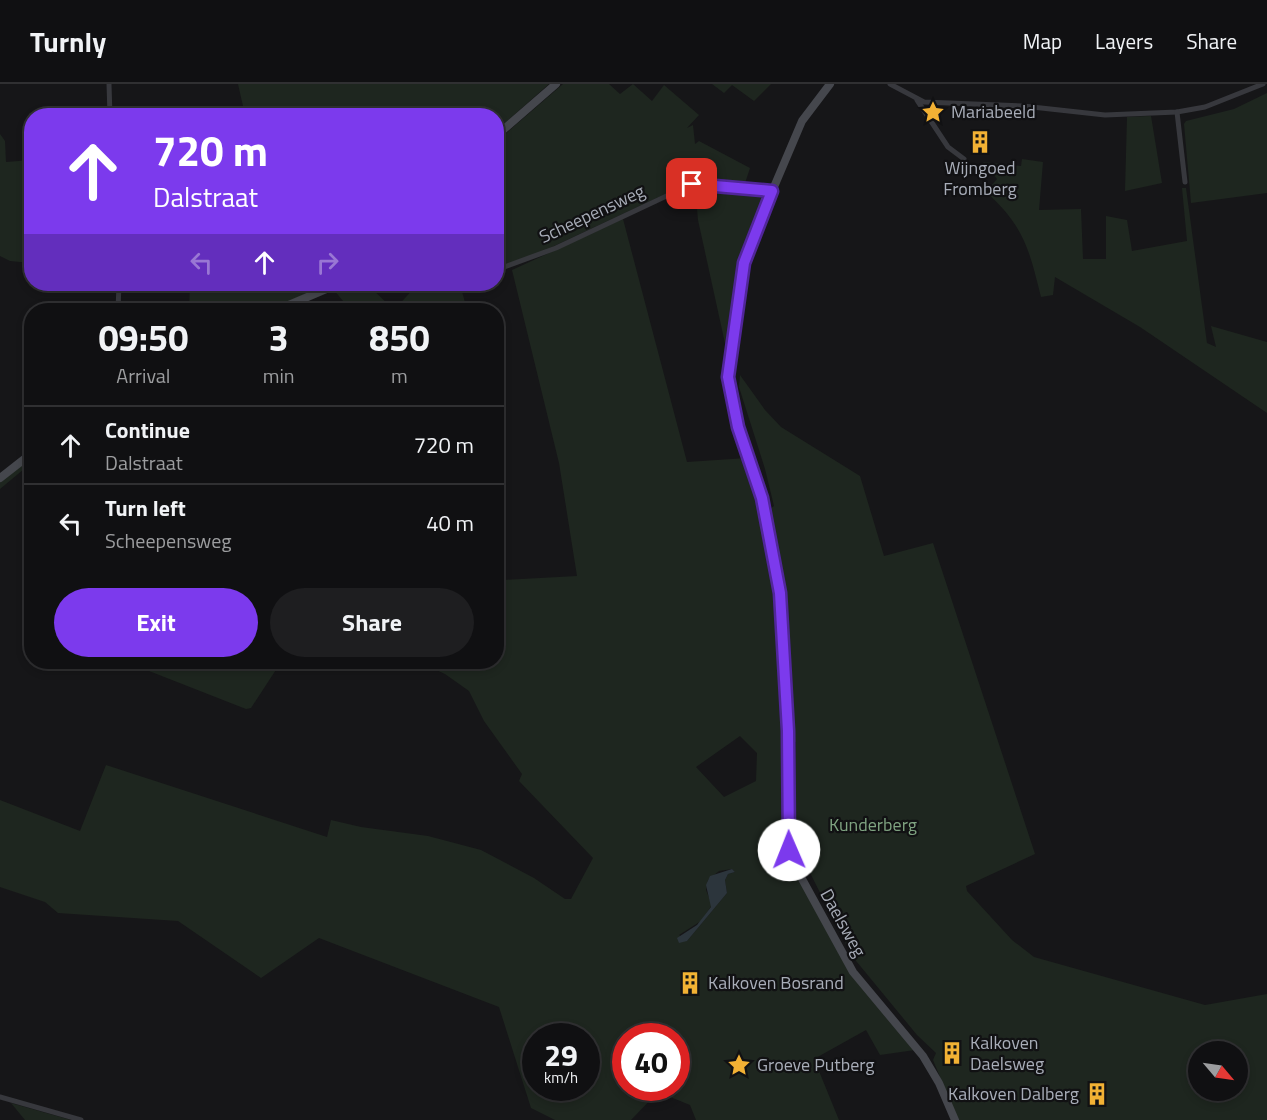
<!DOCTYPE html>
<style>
:root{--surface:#101012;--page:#1e1e20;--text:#f1f3f6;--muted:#9c9d9f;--line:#303032;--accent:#7c3aed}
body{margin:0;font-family:"Titillium Web",sans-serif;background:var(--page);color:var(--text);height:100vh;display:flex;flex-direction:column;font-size:22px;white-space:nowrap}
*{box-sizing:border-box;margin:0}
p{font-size:20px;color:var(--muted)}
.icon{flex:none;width:33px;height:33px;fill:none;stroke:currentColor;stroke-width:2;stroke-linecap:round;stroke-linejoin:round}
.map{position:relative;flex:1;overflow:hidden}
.panel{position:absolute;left:24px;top:219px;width:480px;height:366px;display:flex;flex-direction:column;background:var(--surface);border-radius:24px;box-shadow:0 3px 9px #0003,0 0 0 2px var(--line)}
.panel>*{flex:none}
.banner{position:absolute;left:24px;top:24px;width:480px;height:183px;border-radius:24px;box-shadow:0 3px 9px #0003,0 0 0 2px var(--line);background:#7c3aed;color:#fff;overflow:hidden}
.needle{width:39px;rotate:119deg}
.tools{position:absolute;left:1188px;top:957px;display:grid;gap:12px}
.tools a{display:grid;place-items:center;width:60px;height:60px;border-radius:50%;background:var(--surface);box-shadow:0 3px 9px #0003,0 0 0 2px var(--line);font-size:30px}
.speed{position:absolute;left:522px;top:939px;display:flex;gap:12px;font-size:30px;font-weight:700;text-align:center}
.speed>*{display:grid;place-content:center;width:78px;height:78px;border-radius:50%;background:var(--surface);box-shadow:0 3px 9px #0003,0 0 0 2px var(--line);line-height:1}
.speed small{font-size:15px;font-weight:400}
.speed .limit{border:9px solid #d22;background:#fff;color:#111}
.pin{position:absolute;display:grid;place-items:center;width:51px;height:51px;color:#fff;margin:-26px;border-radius:12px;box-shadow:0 3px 9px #0006}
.me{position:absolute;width:66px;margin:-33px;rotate:359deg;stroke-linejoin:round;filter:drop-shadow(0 0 4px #0008)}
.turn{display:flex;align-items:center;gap:21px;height:126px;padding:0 30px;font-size:27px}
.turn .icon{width:78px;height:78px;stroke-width:2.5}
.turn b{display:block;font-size:42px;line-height:51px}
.lanes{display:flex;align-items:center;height:57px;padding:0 30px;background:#0003;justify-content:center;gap:30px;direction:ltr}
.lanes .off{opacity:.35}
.eta{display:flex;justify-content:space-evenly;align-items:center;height:102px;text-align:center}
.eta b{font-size:36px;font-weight:700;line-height:42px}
.button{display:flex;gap:12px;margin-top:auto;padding:12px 30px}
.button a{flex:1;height:69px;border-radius:36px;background:var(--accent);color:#fff;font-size:24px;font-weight:700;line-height:69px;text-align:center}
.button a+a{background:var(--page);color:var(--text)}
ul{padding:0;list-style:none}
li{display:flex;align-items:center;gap:18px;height:78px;padding:0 30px;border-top:2px solid var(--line)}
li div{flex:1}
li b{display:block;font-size:22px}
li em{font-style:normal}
header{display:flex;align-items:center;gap:36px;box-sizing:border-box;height:84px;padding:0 30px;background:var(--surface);border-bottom:2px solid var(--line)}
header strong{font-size:28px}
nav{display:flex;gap:33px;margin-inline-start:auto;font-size:21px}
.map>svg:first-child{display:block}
.green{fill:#1e261f;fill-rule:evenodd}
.water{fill:#2c353c}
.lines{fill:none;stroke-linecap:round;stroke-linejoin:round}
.street{stroke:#37383d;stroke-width:5}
.secondary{stroke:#45474d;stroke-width:8}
.route-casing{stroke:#51269a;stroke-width:15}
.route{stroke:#7c3aed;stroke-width:10}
.labels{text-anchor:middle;stroke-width:4.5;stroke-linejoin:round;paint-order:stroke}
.poi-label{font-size:18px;fill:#a8adb8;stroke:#111113;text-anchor:start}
.street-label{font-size:18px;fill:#a8adb8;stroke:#111113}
.park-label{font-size:18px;fill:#7fa381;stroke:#111113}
</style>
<header>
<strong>Turnly</strong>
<nav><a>Map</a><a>Layers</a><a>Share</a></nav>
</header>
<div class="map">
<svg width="1267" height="1036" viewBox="0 0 1267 1036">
<rect width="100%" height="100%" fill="#161618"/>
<g class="green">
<polygon points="238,0 549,0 497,46 496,32 402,31 397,24 391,31 245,31"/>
<polygon points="563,0 609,0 620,10 633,0 652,17 664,1 699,31 687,44 693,41 695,60 699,57 750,84 744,102 691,98 537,170 497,183 496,58"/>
<polygon points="712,0 771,0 754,17 732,1 724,9"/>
<polygon points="1267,9 1267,109 1191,119 1184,40 1186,37 1234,25"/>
<polygon points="1151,32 1162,99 1125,107 1127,33"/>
<polygon points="0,50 5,57 6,78 31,76 31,179 10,177 0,172"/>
<path d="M 1022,75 L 1043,78 L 1039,126 L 1081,125 L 1083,175 L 1106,175 L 1106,132 L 1127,136 L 1132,167 L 1187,157 L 1182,104 L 1186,104 L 1207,259 L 1216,263 L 1211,242 L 1267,258 L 1267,329 L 1140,243 L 1055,193 L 1053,211 L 1041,213 C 1029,165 1024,142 986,108 L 997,95 L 983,78 L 1021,82 Z"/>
<polygon points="695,102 766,111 742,172 728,273 698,136"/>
<path d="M 623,135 L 687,378 L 747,374 L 767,427 L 774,422 L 765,385 L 739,303 L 740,291 L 765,326 L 781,343 L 860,392 L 884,472 L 933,459 L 1035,770 L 966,802 L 967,807 L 1012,856 L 1034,873 L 1205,921 L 1267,910 L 1267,1036 L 958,1036 L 933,976 L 936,969 L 917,951 L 852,872 L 800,769 L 795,748 L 796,658 L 791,658 L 792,738 L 784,748 L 783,765 L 764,789 L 786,773 L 849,887 L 915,966 L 880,971 L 866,946 L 814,975 L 839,1036 L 696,1036 L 690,1021 L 658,1008 L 631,1036 L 555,1036 L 531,1024 L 499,923 L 319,854 L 261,894 L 178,837 L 58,829 L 45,818 L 0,803 L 0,716 L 80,747 L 106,681 L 327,753 L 331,736 L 361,743 L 428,752 L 481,766 L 534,794 L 565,815 L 571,815 L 593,774 L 519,697 L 522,690 L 484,637 L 469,607 L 445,590 L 419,578 L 439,578 L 447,583 L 457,578 L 496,578 L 497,466 L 503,496 L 577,492 L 559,379 L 512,186 ZM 740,652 L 757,669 L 756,697 L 724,713 L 696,683 ZM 732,785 L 735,788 L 728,790 L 725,796 L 727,809 L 687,857 L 679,851 L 701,837 L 712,821 L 706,806 L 708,796 L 719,787 ZM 536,952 L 586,952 L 586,1004 L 536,1004 ZM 626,952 L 676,952 L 676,1004 L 626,1004 ZM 1198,968 L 1238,968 L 1238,1006 L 1198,1006 Z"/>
<polygon points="190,200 308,200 312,207 269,226 189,226"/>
<polygon points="348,200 374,200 371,204 394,226 418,200 460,200 467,226 347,226 348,223 334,206"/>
<polygon points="496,349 497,349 505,385 497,386"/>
<polygon points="31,373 24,385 0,405 0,398"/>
<polygon points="149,578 281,578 251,624 246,625 149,587"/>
<polygon points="11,1019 71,1036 25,1036"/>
</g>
<polygon class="water" points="732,785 735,788 728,790 725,796 727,809 687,857 679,859 677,854 697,841 711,823 706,801 710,792"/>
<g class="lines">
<g class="street">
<polyline points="109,0 110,32"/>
<polyline points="890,0 924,18 1023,22 1105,31 1177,28 1205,23 1263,0"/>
<polyline points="917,16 948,63 964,75"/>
<polyline points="1177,28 1185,98"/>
<polyline points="496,186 556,164 692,100 772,107"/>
<polyline points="118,226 119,200"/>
<polyline points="0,1013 81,1036"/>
</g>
<g class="secondary">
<polyline points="830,0 802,37 749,162 730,270 728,304 762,414 780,509 787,614 790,773 853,888 923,972 939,999 955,1036"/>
<polyline points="496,52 556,0"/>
<polyline points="277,226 338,200"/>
<polyline points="0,394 32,369"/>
</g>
</g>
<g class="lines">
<g class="route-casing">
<polyline id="route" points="692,100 772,107 744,179 728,293 738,343 762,414 780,509 788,647 789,766"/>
</g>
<use href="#route" class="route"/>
</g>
<defs>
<g id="sight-bare" transform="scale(1.8)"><path d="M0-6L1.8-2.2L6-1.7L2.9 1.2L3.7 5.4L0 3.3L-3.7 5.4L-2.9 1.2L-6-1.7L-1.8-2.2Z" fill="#f2b134" stroke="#111113" stroke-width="2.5" paint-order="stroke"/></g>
<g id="building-bare" transform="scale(1.8)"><path d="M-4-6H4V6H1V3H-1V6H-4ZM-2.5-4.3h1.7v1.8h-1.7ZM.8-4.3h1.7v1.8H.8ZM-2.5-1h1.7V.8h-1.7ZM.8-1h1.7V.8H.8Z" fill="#f2b134" stroke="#111113" stroke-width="2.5" paint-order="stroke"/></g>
</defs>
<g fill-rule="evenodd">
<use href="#sight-bare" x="933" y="28"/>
<use href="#building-bare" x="980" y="58"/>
<use href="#building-bare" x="690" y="899"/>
<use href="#building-bare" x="952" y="969"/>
<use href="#sight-bare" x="739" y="981"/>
<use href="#building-bare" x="1097" y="1010"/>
</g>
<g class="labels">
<g class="poi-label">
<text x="951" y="34">Mariabeeld</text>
<text x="980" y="90" text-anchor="middle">Wijngoed<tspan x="980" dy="21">Fromberg</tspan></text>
<text x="708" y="905">Kalkoven Bosrand</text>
<text x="970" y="965">Kalkoven<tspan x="970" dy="21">Daelsweg</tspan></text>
<text x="757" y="987">Groeve Putberg</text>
<text x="1079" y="1016" text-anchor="end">Kalkoven Dalberg</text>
</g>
<g class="street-label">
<text transform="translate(592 130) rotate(-25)" y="6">Scheepensweg</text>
<text transform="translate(843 839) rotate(61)" y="6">Daelsweg</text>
</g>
<g class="park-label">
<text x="873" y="747">Kunderberg</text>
</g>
</g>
</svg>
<div class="tools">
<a><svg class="needle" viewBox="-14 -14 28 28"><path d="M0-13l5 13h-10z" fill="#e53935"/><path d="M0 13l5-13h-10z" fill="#9c9d9f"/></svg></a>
</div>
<div class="speed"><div>29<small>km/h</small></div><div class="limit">40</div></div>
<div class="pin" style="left:692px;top:100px;background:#d93025"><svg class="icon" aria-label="arrive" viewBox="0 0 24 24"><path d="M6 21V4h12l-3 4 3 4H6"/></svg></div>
<svg class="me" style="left:789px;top:766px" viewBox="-20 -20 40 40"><circle r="19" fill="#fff"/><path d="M0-13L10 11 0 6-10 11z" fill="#7c3aed"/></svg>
<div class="banner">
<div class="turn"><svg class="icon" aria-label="ahead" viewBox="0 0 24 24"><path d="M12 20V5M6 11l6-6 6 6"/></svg><div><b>720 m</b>Dalstraat</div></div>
<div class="lanes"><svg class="icon off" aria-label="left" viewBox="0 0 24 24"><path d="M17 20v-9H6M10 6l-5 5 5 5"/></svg><svg class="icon" aria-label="ahead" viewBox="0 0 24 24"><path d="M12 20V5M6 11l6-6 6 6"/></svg><svg class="icon off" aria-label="right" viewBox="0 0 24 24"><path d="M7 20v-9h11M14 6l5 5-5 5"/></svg></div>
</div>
<section class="panel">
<div class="eta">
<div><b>09:50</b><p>Arrival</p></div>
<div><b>3</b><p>min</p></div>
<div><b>850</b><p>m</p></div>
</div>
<ul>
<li><svg class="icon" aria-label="ahead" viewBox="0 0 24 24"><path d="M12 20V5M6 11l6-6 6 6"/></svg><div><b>Continue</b><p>Dalstraat</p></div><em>720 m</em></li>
<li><svg class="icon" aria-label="left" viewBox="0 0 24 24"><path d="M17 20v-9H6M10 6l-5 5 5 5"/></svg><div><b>Turn left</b><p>Scheepensweg</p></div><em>40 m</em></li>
</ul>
<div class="button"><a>Exit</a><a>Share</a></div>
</section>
</div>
